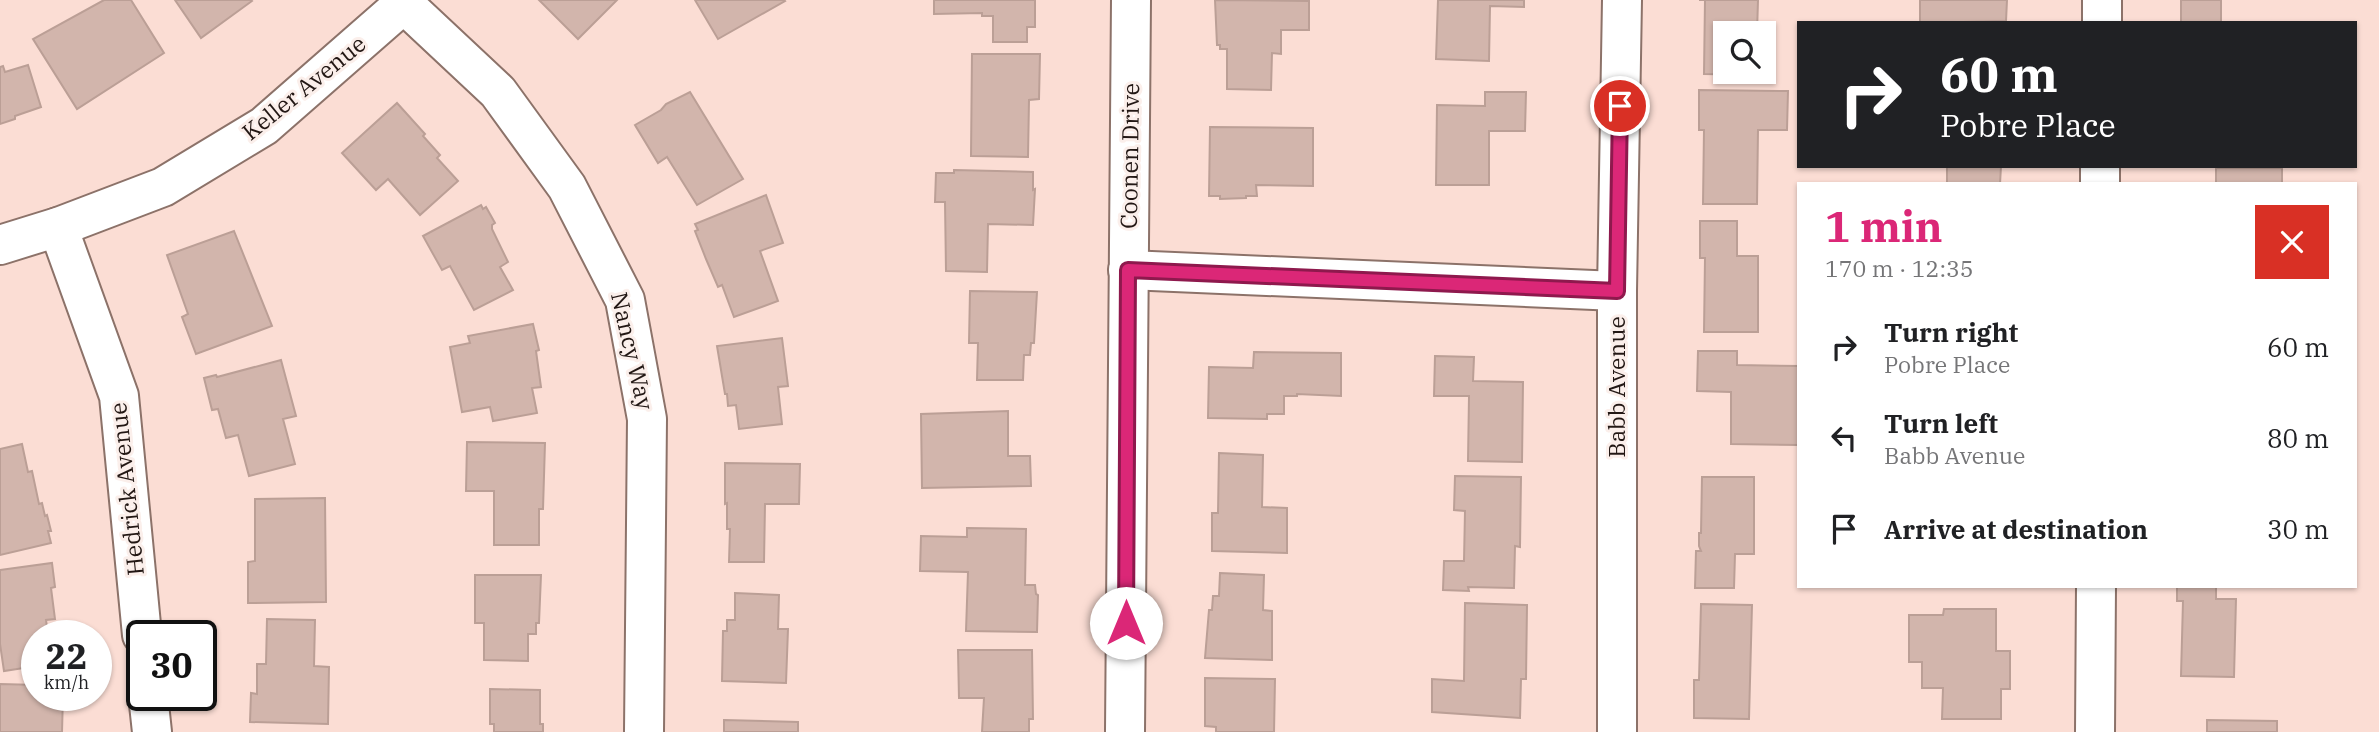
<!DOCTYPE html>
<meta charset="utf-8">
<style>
:root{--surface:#fff;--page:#f6f6f6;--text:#202124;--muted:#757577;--accent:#db2777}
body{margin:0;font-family:"IBM Plex Serif",serif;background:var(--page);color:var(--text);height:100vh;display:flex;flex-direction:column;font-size:26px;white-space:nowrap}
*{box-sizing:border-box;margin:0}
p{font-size:23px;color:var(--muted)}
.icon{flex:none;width:38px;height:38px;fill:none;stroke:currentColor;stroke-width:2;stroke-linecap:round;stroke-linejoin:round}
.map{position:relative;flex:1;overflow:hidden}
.details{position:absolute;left:1797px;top:182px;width:560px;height:406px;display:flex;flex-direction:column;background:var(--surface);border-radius:0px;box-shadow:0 2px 5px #0004}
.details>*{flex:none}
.banner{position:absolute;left:1797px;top:21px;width:560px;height:147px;border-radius:0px;box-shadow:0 2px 5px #0004;background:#202124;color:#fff;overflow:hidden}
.fabs{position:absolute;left:1713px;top:21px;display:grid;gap:14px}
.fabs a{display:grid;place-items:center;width:63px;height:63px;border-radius:0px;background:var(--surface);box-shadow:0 2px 5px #0004;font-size:35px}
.speed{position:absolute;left:21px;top:620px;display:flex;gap:14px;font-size:35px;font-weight:700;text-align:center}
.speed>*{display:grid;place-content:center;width:91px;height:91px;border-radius:50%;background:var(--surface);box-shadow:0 2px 5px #0004;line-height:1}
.speed small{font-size:18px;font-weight:400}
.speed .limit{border:4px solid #111;border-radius:10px;background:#fff;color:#111}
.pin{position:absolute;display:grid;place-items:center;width:60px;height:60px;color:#fff;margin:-30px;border:4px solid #fff;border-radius:50%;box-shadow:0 2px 7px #0007}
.me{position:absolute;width:77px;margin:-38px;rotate:0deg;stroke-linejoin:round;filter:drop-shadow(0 0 5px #0008)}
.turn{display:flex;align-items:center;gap:24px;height:147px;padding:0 28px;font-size:32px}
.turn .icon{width:91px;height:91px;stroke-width:2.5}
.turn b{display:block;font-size:49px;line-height:60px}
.round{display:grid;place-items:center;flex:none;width:74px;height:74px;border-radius:0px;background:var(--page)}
.headline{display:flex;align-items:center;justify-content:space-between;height:119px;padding:0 28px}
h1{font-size:42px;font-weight:800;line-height:52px;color:var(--accent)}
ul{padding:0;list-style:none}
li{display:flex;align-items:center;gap:21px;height:91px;padding:0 28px}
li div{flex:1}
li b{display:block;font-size:26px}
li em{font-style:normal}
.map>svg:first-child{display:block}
.building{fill:#d2b5ac;stroke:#bb9f96;stroke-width:2}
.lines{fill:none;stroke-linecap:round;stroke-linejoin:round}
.minor-casing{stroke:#8c7269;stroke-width:42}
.minor{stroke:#fff;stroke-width:38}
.route-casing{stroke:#8e194d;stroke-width:18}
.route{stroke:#db2777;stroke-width:12}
.labels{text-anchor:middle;stroke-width:6;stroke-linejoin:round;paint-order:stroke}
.street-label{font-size:23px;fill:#221714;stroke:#fbefeb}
</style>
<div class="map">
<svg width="2379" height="732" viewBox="0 0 2379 732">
<rect width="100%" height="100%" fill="#fbddd4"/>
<g class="building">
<polygon points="104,0 131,0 164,53 77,109 33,39"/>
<polygon points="175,0 251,0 252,1 201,38"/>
<polygon points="539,0 617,0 578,39"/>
<polygon points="695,0 784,0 785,1 718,39"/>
<polygon points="934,0 1035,0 1035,27 1027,27 1027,42 993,42 993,16 982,16 982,13 934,14"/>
<polygon points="1215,0 1309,1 1309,30 1281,30 1281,54 1272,53 1271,90 1227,89 1227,49 1220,49 1220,45 1217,45"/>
<polygon points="1438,0 1524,0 1524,7 1490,6 1489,61 1436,59"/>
<polygon points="1699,0 1758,0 1757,33 1726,33 1726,72 1756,72 1756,75 1704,74 1705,0"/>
<polygon points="1920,0 2007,0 2006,21 1920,23"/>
<rect x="2181" y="0" width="40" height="23"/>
<polygon points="972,54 1040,54 1039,99 1029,100 1028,157 971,156"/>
<polygon points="28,65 41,107 15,116 15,119 0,124 0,67 3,66 5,72"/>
<polygon points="1699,90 1788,91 1787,130 1758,130 1757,204 1703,204 1704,130 1699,130"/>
<polygon points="690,92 743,179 697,205 667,157 658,163 635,125 661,110 666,104"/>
<polygon points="1485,92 1526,92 1525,131 1489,131 1489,185 1436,185 1437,105 1485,106"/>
<polygon points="397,103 425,134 423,136 440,155 437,158 458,181 420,215 388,179 376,190 342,153"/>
<polygon points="1210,127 1313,128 1313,186 1256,185 1257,196 1246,196 1246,198 1220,199 1220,196 1209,196"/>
<polygon points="1947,166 2001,166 2000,184 1947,184"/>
<rect x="2216" y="168" width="66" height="16"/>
<polygon points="954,170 1033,172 1033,190 1035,189 1033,225 988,224 987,272 946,271 945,202 935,202 936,173 954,173"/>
<polygon points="766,195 783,243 760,251 778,301 734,317 722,285 718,287 706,259 695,231 698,230 695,224"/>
<polygon points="481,205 483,209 486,207 495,223 492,225 492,229 508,262 500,267 513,290 474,310 450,266 442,270 423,236"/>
<polygon points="1700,221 1737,221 1737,256 1758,256 1758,332 1704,332 1705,258 1700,258"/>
<polygon points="234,231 272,326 196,354 182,317 188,314 167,255"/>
<polygon points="970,291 1037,292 1034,343 1031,343 1030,355 1024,355 1023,380 977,380 978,343 969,343"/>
<polygon points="533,324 539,350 536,351 541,387 532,388 537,413 493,421 490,407 462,412 450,347 470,343 468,336"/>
<polygon points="782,338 788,386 778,387 782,424 739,429 736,405 728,406 727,394 725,394 717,346"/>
<polygon points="1698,351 1737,351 1737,365 1799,366 1799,445 1731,444 1731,392 1697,391"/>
<polygon points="1254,352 1341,353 1341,396 1297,394 1297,396 1284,396 1284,414 1267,414 1267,419 1208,418 1209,367 1253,368"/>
<polygon points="1435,356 1474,357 1473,381 1523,382 1522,462 1468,461 1469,396 1434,396"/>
<polygon points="281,360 296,416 283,419 295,464 249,476 238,435 226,438 218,409 212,410 204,378 216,375 217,377"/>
<polygon points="1008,411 1008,456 1030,456 1031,486 922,488 921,414"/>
<polygon points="467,442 545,443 543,509 539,509 539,545 494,545 494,491 466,491"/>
<polygon points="22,444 28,472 32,471 39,504 42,503 45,516 47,515 51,531 48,531 51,543 0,555 0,449"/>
<polygon points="1219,453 1263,455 1262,507 1287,508 1287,553 1212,551 1212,513 1218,513"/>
<polygon points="725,463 800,464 799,504 765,504 764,562 729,562 730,529 727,529 727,503 725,504"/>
<polygon points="1455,476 1521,477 1520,547 1515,546 1514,588 1468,587 1469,591 1443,590 1444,561 1464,561 1465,511 1454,510"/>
<polygon points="1702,477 1754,477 1754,554 1735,554 1734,588 1695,588 1696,551 1701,551 1699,546 1699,533 1701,533"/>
<polygon points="325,498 326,602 248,603 248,562 255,561 255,499"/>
<polygon points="967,528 1026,529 1025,585 1035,585 1036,594 1038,595 1037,632 966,631 968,572 920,571 921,536 967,537"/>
<polygon points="52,563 55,587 51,588 55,619 46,620 48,635 37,635 37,666 4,671 0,644 0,570"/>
<polygon points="1220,573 1264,575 1263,610 1272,611 1272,660 1205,658 1209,610 1212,610 1213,596 1219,596"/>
<polygon points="475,575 541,575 539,623 536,623 536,634 528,634 528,661 484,660 484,623 475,623"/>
<polygon points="2177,586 2216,586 2216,599 2236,599 2234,677 2181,676 2183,601 2177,601"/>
<polygon points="735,593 779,595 778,629 788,629 786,683 722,681 723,631 727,631 727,620 735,620"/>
<polygon points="1465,603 1527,605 1526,679 1521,679 1520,718 1432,712 1432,679 1464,681"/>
<polygon points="1701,604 1752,605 1749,719 1694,718 1694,680 1699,680"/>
<polygon points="1944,609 1996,609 1996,651 2010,651 2010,689 2001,689 2001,719 1942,719 1943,688 1922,688 1922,662 1909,662 1909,615 1943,615"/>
<polygon points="267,619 315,620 314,666 329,667 328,724 250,722 251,693 257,694 257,664 266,664"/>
<polygon points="958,650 1032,650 1033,719 1029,719 1029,732 982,732 984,698 959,698"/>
<polygon points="1205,678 1275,679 1274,732 1216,732 1216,727 1205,726"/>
<polygon points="0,684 37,685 37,695 63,695 62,732 0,732"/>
<polygon points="490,689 540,690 540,724 543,724 543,732 494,732 494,724 490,724"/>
<polygon points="724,720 798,722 798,732 724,732"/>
<polygon points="2207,720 2277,721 2277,732 2207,732"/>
</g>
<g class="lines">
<g class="minor-casing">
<g id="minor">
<polyline points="404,4 498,92 567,187 625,300 647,419 644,732"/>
<polyline points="2102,23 2102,0"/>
<polyline points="2100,184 2100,166"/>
<polyline points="58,227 119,396 142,635"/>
<polyline points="0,245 58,227 163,187 264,126 408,0"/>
<polyline points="1128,270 1617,291"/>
<polyline points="148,695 152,732"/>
<polyline points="1125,732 1131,0"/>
<polyline points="1617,732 1617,291 1622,0"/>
<polyline points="2095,732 2096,586"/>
</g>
</g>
<use href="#minor" class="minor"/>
</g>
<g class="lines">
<g class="route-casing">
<polyline id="route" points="1126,623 1128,270 1617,291 1620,106"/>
</g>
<use href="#route" class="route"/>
</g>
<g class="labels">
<g class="street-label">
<text transform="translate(304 88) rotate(-39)" y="8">Keller Avenue</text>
<text transform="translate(1130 156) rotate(-89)" y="8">Coonen Drive</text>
<text transform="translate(632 351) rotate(77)" y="8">Nancy Way</text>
<text transform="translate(1617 387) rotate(-90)" y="8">Babb Avenue</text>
<text transform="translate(127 489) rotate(-96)" y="8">Hedrick Avenue</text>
</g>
</g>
</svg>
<div class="fabs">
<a><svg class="icon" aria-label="search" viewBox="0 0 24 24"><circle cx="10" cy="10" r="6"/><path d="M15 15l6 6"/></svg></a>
</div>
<div class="speed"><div>22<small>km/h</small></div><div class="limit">30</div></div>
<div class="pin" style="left:1620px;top:106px;background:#d93025"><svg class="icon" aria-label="arrive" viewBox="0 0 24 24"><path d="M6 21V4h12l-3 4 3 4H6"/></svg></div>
<svg class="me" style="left:1126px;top:623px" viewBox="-20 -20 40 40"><circle r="19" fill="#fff"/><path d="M0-13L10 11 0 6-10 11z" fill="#db2777"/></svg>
<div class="banner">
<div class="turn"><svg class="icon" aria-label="right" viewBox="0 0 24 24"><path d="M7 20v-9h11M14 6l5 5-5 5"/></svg><div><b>60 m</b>Pobre Place</div></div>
</div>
<section class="details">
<div class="headline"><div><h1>1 min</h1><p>170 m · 12:35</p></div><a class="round" style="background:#d93025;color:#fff"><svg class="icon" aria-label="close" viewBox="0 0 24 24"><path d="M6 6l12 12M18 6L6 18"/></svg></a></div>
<ul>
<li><svg class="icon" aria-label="right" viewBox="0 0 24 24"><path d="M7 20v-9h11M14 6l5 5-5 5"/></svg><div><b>Turn right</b><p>Pobre Place</p></div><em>60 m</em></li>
<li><svg class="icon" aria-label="left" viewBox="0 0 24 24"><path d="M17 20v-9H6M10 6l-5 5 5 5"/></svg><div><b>Turn left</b><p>Babb Avenue</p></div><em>80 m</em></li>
<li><svg class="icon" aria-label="arrive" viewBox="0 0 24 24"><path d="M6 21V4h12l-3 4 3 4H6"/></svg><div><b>Arrive at destination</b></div><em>30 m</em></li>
</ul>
</section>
</div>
